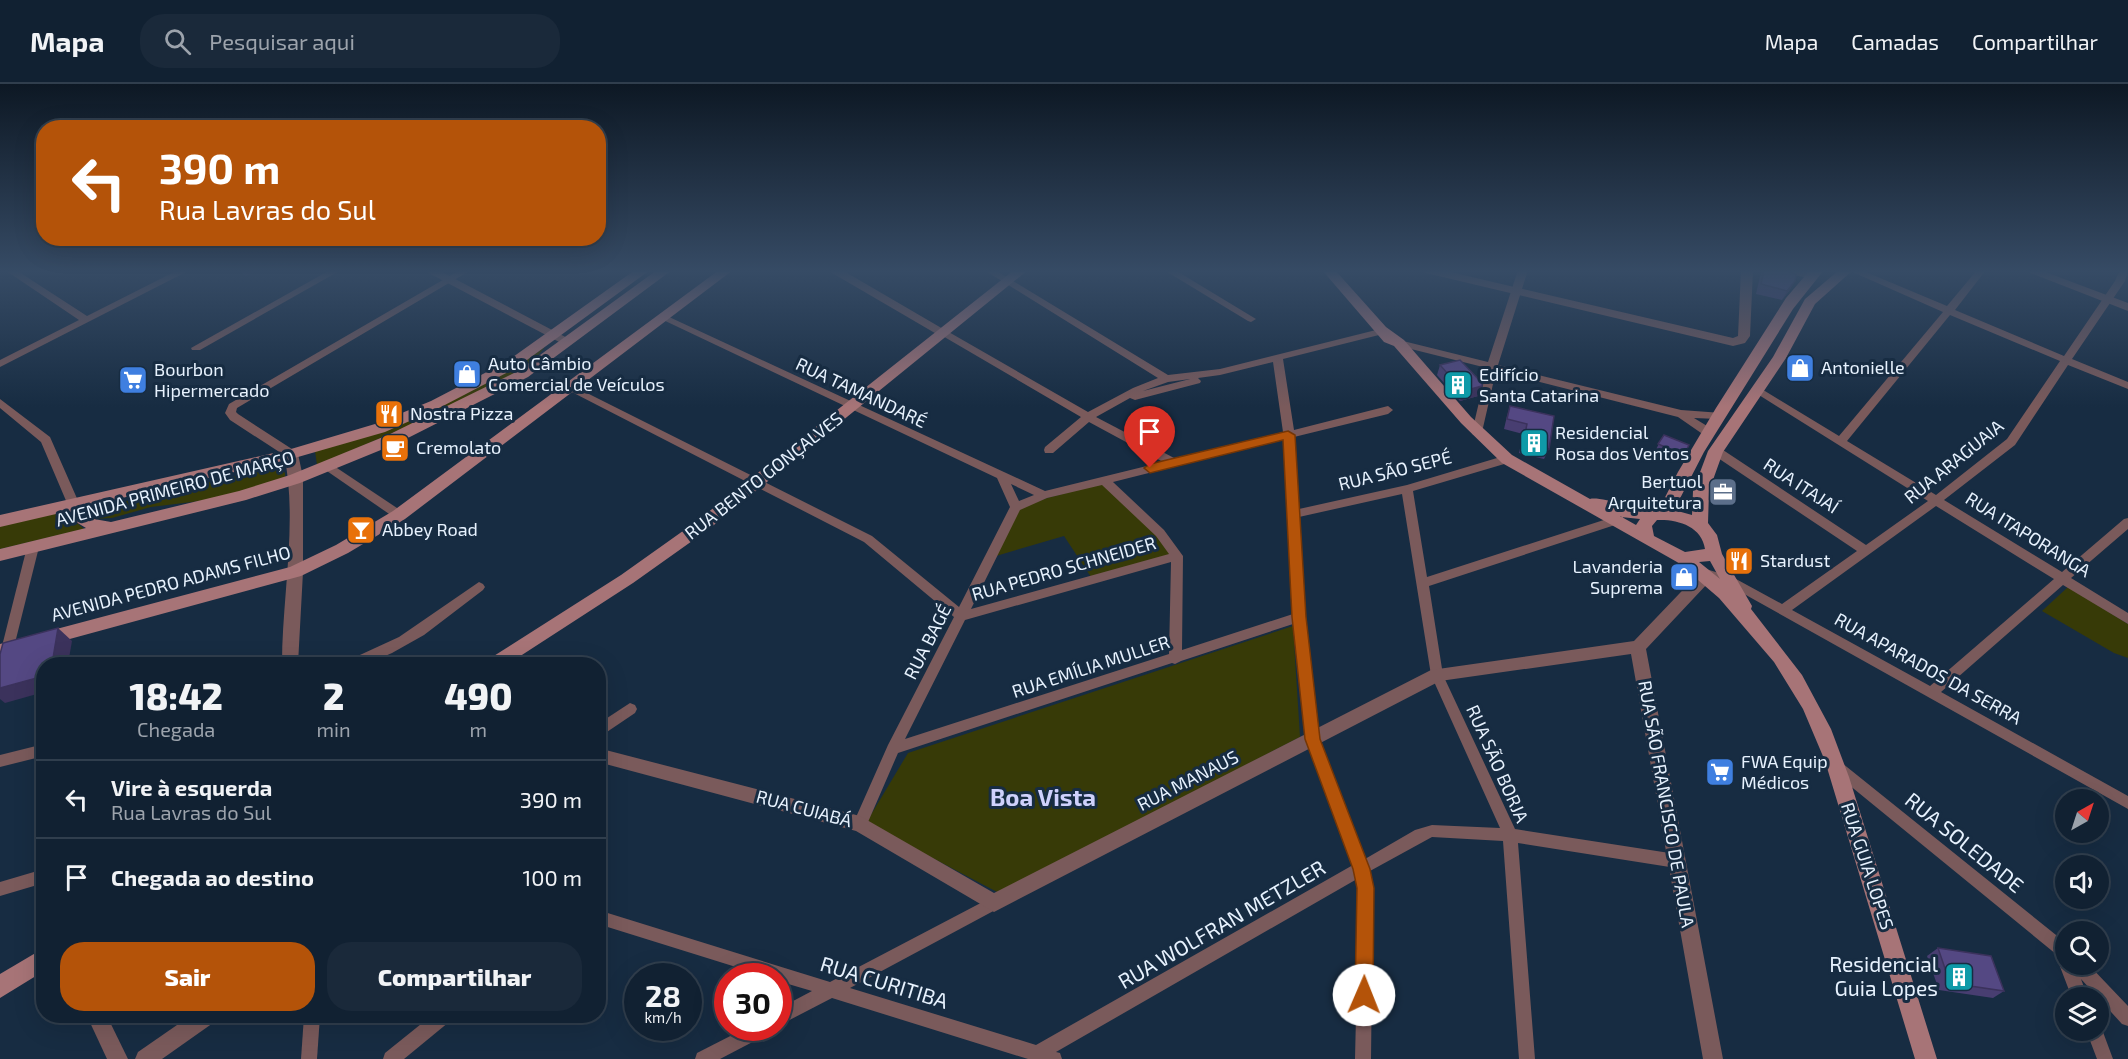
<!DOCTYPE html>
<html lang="pt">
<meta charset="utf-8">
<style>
:root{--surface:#112132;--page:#1a293a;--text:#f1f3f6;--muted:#9ca3ac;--line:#303e4d;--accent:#b45309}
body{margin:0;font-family:"Exo 2",sans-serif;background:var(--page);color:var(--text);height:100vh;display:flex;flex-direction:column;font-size:22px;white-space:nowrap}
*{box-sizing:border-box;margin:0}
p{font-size:20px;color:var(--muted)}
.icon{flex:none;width:33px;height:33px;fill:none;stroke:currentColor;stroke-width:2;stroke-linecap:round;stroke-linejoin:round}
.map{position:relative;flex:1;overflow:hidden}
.drawer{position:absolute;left:36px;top:573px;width:570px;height:366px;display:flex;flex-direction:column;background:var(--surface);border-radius:24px;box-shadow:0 6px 24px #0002,0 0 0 2px var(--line)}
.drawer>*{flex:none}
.hud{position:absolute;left:36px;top:36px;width:570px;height:126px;border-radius:24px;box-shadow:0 6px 24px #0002,0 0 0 2px var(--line);background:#b45309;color:#fff;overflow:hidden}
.needle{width:39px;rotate:39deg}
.tools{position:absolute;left:2055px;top:705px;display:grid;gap:12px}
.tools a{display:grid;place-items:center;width:54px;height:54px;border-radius:50%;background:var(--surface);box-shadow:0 6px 24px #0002,0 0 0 2px var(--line);font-size:30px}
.speed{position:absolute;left:624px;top:879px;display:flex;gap:12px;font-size:30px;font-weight:700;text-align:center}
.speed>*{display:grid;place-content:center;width:78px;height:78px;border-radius:50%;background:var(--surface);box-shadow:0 6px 24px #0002,0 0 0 2px var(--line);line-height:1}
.speed small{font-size:15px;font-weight:400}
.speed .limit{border:9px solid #d22;background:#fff;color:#111}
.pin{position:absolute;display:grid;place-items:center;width:51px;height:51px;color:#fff;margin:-62px -26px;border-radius:50% 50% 50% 0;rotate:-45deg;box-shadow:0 0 6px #0007}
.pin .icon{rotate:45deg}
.me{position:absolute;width:66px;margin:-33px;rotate:1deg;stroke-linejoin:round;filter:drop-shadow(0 0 4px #0008)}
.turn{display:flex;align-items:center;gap:21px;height:126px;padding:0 24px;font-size:27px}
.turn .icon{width:78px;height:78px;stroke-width:2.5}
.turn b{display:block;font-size:42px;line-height:51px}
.eta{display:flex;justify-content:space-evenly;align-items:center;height:102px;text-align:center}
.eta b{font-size:36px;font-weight:800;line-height:42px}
.action{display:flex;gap:12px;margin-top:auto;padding:12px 24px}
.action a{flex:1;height:69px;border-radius:24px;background:var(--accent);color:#fff;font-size:24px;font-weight:800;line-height:69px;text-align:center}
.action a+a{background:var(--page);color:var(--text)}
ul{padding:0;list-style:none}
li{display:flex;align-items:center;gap:18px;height:78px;padding:0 24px;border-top:2px solid var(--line)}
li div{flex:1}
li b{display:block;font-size:22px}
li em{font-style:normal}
header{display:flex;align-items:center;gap:36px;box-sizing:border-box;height:84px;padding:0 30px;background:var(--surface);border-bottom:2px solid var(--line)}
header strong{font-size:28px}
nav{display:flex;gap:33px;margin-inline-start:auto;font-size:21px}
.search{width:420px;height:54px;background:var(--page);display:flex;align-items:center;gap:15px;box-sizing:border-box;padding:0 21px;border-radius:24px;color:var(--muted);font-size:22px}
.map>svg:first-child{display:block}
.green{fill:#373a07}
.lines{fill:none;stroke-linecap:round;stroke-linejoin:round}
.minor{fill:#7a5a5b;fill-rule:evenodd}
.tertiary{fill:#7a5a5b;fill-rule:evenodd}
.secondary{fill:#a77477;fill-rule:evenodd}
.wall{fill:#483e71}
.shaded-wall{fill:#3b325c}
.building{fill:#544883;stroke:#3b325c;stroke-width:1.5}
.route{fill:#b45309;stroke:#753606;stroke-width:1.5}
.labels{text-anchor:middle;stroke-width:6;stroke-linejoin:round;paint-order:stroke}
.poi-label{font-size:18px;fill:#e7f2fe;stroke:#172c42;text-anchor:start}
.street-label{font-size:18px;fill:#e7f2fe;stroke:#172c42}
.near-street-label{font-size:21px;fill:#e7f2fe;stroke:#172c42}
.near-poi-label{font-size:21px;fill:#e7f2fe;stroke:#172c42;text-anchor:end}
.district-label{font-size:24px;font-weight:bold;fill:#cfd1fc;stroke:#172c42}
</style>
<header>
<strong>Mapa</strong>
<div class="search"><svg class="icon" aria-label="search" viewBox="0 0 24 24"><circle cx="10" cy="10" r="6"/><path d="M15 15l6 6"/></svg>Pesquisar aqui</div>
<nav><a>Mapa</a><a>Camadas</a><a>Compartilhar</a></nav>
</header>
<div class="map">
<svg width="2128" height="975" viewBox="0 0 2128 975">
<rect width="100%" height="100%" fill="#172c42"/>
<g class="green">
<polygon points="545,263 529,282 456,322 317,381 315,367 517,282"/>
<polygon points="279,382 285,389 285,396 216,415 151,423 112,434 92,435 87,426"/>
<polygon points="1104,399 1156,450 1172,470 1091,493 1064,452 996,472 1019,425 1047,414"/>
<polygon points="63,427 84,445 0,465 0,440"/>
<polygon points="2068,503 2128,540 2128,574 2114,569 2042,527"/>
<polygon points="1293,542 1300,653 999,809 866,739 908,669"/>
</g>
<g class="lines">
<g class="minor">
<polygon points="5,186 16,186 87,232 178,186 190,186 0,283 0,276 79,236"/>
<polygon points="330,186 341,186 200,266 192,266 191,264"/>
<polygon points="460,186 471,186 237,324 236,328 238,330 295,367 296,370 295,373 287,373 230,336 225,329 229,320"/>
<path d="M 984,186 L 995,186 L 1168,291 L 1220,285 L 1384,244 L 1387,245 L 1387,249 L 1283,275 L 1294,346 L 1388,322 L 1393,326 L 1388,330 L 1294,353 L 1299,425 L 1407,401 L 1507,371 L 1511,372 L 1512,375 L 1511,378 L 1413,407 L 1427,493 L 1610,434 L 1618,434 L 1620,437 L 1618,440 L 1429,502 L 1443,591 L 1515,745 L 1676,770 L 1681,772 L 1683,777 L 1681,782 L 1676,784 L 1518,759 L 1535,975 L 1519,975 L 1503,757 L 1432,753 L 1370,787 L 1373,804 L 1371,975 L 1355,975 L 1359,804 L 1357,795 L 1056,968 L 1060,969 L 1062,975 L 1028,975 L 832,914 L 778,942 L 778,925 L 812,907 L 778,897 L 778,892 L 765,892 L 598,840 L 598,826 L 830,898 L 994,812 L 999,814 L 1001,819 L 999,824 L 850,904 L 1036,961 L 1353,781 L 1305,655 L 1293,540 L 1181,577 L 1175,580 L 1172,579 L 898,669 L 865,745 L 860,746 L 855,745 L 853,740 L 888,661 L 954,533 L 864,458 L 564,304 L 565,302 L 573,302 L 872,452 L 959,523 L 1010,423 L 997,394 L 659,234 L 664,231 L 667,232 L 1045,407 L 1163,378 L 1089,338 L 1053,369 L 1045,369 L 1044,366 L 1045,363 L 1081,333 L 941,251 L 941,247 L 947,247 L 1088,328 L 1133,304 L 1158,294 ZM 1273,278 L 1283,348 L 1176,375 L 1096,333 L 1130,314 L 1135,316 L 1200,299 L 1201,297 L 1198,294 L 1220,291 ZM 1190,295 L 1143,307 L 1168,298 ZM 1284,355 L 1293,530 L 1182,566 L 1183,472 L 1164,446 L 1113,398 ZM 1011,400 L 1034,411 L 1019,417 ZM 1102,401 L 1156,452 L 1169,470 L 971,525 L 1020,426 L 1047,414 ZM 1402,410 L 1431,591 L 1500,744 L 1432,741 L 1415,746 L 1365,775 L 1319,655 L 1305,533 L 1299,433 ZM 1171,478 L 1169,570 L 905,655 L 965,536 Z"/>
<polygon points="1164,186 1175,186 1256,235 1251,238 1248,237"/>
<polygon points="1518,186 1528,186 1498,281 1681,326 1722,329 1723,331 1718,335 1694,334 1712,345 1713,348 1712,351 1704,351 1678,333 1496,287 1482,348 1481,351 1473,351 1472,348 1487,284 1395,261 1394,259 1399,256 1488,278"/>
<path d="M 1848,186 L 1861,186 L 1947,222 L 1977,186 L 1986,186 L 1955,226 L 2064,272 L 2115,197 L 2120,186 L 2128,186 L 2125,197 L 2072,275 L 2128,298 L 2128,305 L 2068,281 L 2015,361 L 1944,416 L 2062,488 L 2124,435 L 2128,434 L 2128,445 L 2071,494 L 2128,529 L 2128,540 L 2063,501 L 1941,608 L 2128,712 L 2128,725 L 1728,501 L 1726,498 L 1728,495 L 1736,495 L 1782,520 L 1857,467 L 1712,370 L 1711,367 L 1712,364 L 1720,364 L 1866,461 L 1928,417 L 1751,306 L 1752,304 L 1760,304 L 1839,352 L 1943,228 ZM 1950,231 L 2060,277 L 2007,355 L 1936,411 L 1847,357 ZM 1936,422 L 2054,495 L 1930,602 L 1792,526 Z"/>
<polygon points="0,315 50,353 79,419 77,422 69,422 67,419 41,358 0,324"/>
<polygon points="328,378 403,428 405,431 403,434 395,434 324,385 322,382"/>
<polygon points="33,459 39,463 5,599 0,600 0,570 27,463"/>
<polygon points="479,498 483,500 485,503 483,506 424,551 392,569 367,580 348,580 349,576 399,553"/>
<polygon points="630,619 635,621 637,625 635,629 598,654 598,640"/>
<polygon points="44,660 44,672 0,683 0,671"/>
<polygon points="1837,677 1842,679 2066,859 2066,880 2088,880 2128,922 2128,942 2122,940 2081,895 2088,914 2072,914 2059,880 2062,875 1832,687 1830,683 1832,679"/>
<polygon points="44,785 44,799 0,812 0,798"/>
<polygon points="304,932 320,932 317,975 301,975"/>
<polygon points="431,932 451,932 449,938 404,975 383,975 385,969"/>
<polygon points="2098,940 2100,940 2113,975 2097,975 2086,946 2098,946"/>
<polygon points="746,944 770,944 768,950 720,975 695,975 697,969"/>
</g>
<g class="tertiary">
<polygon points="423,186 438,186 573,257 571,260 563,260"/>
<polygon points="827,186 842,186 950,249 944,253 940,252"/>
<polygon points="1420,186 1442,186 1733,254 1738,252 1741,186 1753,186 1750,252 1745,259 1733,262 1426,189"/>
<polygon points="1779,186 1806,186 1819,191 1813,195 1785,189"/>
<polygon points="2023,186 2040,186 2128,219 2128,227"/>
<path d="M 291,365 L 298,370 L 303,393 L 303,488 L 298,580 L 282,580 C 282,512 298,437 284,370 Z"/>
<polygon points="1706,485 1722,490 1725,494 1722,498 1717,500 1709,498 1646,565 1723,975 1703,975 1631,570 1440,597 994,828 856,747 598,678 598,664 860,732 994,809 1431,586 1634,557 1701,487"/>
<polygon points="87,932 107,932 128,975 107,975"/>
<polygon points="190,932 216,932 213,939 162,975 135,975 138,968"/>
</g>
<g class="secondary">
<polygon points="635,186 650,186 516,284 441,323 385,348 291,375 83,423 94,435 111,438 239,407 290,391 388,351 518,287 657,186 672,186 528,293 398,359 300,399 246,416 0,477 0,465 86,444 76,438 69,427 0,443 0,431 291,365 375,340 431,317 506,278"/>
<polygon points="719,186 733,186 405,435 348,469 301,492 0,574 0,560 290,483 336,461 393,427"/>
<polygon points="1014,186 1028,186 709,445 633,499 508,580 486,580 489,575 621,491 697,437"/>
<path d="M 1322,186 L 1335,186 L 1386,243 L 1404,256 L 1471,333 L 1512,371 L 1590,415 C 1600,412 1641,426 1659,425 L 1678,388 L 1716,324 L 1786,214 L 1810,186 L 1824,186 L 1793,225 L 1704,368 L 1674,426 L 1692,431 L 1693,407 L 1708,367 L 1773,273 L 1805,215 L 1839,186 L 1853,186 L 1815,220 L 1786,274 L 1723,368 L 1709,407 L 1708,439 L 1717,451 L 1722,470 L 1752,522 L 1751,525 L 1802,591 L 1831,645 L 1849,693 L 1937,975 L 1915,975 L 1825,677 L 1803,625 L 1774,578 L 1719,514 L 1677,478 L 1502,379 L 1461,339 L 1394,262 L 1384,258 ZM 1620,432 L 1621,433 L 1640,435 L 1636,441 ZM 1657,436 C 1677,435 1702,442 1705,465 L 1685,468 L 1654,452 L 1652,442 ZM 1710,477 L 1720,495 L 1699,478 Z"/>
<polygon points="44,864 44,887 0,914 0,890"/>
</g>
</g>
<g class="wall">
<polygon points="237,186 257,186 246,192"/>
<polygon points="1763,186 1783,186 1795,197 1789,207 1782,216 1756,210 1760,192"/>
<polygon points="1440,281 1478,312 1460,317 1437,291"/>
<polygon points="1510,322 1549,365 1544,375 1519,369 1523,350 1504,345 1507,332"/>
<polygon points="1664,351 1689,361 1680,377 1655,367"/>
<polygon points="1938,864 2004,907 1993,914 1939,906 1927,872"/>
</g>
<g class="shaded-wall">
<polygon points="242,186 257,186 246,192"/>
<polygon points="1795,197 1789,207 1782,216 1787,207"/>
<polygon points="1482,302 1478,312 1460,317 1463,307"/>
<polygon points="58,544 72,557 68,580 52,580"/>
<polygon points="44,592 44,608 5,619 0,615 0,604"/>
</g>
<g class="building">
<polygon points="1764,186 1783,186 1796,190 1795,197 1787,207 1761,200"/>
<polygon points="1460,276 1482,299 1482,302 1463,307 1440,281"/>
<polygon points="1510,322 1554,332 1549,365 1523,359 1527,340 1507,335"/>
<polygon points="1664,351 1689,361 1684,371 1658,360"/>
<polygon points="58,544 52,580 44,580 44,592 0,604 0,570 3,559"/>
<polygon points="1938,864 1991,872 2004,907 1950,899"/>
</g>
<linearGradient id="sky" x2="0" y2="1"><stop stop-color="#0d1824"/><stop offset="0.58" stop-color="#364b65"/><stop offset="1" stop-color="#364b65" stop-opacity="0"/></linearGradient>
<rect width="2128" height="323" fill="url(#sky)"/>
<polygon class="route" points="1288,347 1295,351 1306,533 1320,655 1370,785 1374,804 1373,911 1370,917 1364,920 1358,917 1355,911 1357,804 1353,785 1305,655 1292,533 1283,356 1150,389 1144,384 1150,380"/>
<defs>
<g id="shop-square" transform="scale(1.5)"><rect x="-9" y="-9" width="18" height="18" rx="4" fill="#3f7fe0" stroke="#172c42"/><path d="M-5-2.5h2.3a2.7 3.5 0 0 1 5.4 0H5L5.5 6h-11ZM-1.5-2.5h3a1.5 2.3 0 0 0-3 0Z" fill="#fff"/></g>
<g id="supermarket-square" transform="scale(1.5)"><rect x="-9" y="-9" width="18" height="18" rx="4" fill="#3f7fe0" stroke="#172c42"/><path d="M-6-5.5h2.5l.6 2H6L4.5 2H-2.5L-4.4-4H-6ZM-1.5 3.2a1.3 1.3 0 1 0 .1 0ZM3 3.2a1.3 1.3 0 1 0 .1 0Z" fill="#fff"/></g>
<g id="building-square" transform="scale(1.5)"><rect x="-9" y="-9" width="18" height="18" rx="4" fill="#0f9aa8" stroke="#172c42"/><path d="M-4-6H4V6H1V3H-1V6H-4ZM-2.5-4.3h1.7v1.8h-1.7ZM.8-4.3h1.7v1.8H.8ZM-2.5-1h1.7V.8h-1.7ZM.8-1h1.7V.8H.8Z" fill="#fff"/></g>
<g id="restaurant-square" transform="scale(1.5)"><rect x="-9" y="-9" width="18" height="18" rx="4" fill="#e8710a" stroke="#172c42"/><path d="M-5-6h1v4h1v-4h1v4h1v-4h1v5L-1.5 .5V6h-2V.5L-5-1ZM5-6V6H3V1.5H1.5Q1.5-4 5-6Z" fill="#fff"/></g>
<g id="cafe-square" transform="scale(1.5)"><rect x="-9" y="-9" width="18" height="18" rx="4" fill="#e8710a" stroke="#172c42"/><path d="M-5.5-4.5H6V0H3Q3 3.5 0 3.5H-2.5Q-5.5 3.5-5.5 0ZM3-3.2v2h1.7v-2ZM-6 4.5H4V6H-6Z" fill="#fff"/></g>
<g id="office-square" transform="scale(1.5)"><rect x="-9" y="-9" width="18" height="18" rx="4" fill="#5c6f8a" stroke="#172c42"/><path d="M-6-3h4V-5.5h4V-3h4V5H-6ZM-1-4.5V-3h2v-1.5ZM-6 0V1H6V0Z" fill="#fff"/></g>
<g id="bar-square" transform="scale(1.5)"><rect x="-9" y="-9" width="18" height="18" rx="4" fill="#e8710a" stroke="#172c42"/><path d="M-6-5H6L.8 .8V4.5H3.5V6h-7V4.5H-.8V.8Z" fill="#fff"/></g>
</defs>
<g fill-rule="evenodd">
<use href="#shop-square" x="1800" y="284"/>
<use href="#shop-square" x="467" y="290"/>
<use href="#supermarket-square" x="133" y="296"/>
<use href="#building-square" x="1458" y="301"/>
<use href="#restaurant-square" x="389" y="330"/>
<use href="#building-square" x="1534" y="359"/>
<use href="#cafe-square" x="395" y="364"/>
<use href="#office-square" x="1723" y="408"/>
<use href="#bar-square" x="361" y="446"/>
<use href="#restaurant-square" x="1739" y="477"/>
<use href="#shop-square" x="1684" y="493"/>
<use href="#supermarket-square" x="1720" y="688"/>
<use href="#building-square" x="1959" y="893"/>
</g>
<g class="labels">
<g class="poi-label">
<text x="488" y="286">Auto Câmbio<tspan x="488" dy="21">Comercial de Veículos</tspan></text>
<text x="1821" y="290">Antonielle</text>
<text x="154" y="292">Bourbon<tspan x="154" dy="21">Hipermercado</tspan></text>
<text x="1479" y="297">Edifício<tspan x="1479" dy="21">Santa Catarina</tspan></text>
<text x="410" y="336">Nostra Pizza</text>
<text x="1555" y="355">Residencial<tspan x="1555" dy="21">Rosa dos Ventos</tspan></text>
<text x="416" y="370">Cremolato</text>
<text x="1702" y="404" text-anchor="end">Bertuol<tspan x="1702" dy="21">Arquitetura</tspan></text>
<text x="382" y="452">Abbey Road</text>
<text x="1760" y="483">Stardust</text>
<text x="1663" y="489" text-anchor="end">Lavanderia<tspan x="1663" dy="21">Suprema</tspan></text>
<text x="1741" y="684">FWA Equip<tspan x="1741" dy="21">Médicos</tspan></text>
</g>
<g class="street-label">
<text transform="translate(861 309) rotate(25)" y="6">RUA TAMANDARÉ</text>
<text transform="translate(1954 378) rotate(-39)" y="6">RUA ARAGUAIA</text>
<text transform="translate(1395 387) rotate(-14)" y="6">RUA SÃO SEPÉ</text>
<text transform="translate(764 392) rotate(-38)" y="6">RUA BENTO GONÇALVES</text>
<text transform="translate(1801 402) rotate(33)" y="6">RUA ITAJAÍ</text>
<text transform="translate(175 405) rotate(-15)" y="6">AVENIDA PRIMEIRO DE MARÇO</text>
<text transform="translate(2028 451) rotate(32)" y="6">RUA ITAPORANGA</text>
<text transform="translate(1064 485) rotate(-16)" y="6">RUA PEDRO SCHNEIDER</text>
<text transform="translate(171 500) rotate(-15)" y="6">AVENIDA PEDRO ADAMS FILHO</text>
<text transform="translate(928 558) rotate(-63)" y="6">RUA BAGÉ</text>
<text transform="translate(1091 583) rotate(-18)" y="6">RUA EMÍLIA MULLER</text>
<text transform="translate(1928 585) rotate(29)" y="6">RUA APARADOS DA SERRA</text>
<text transform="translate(1497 680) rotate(66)" y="6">RUA SÃO BORJA</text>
<text transform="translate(1188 697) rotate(-27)" y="6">RUA MANAUS</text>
<text transform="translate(1666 720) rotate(80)" y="6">RUA SÃO FRANCISCO DE PAULA</text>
<text transform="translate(804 725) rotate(15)" y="6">RUA CUIABÁ</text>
<text transform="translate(1867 782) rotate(72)" y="6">RUA GUIA LOPES</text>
</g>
<g class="near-street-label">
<text transform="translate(1964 759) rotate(39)" y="7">RUA SOLEDADE</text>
<text transform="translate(1222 841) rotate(-30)" y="7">RUA WOLFRAN METZLER</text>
<text transform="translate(884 899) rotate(17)" y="7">RUA CURITIBA</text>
</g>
<g class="near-poi-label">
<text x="1938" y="888">Residencial<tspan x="1938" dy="24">Guia Lopes</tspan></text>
</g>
<g class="district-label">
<text x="1043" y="722">Boa Vista</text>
</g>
</g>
</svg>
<div class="tools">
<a><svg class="needle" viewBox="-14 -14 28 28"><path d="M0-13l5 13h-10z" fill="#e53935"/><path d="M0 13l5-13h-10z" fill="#9ca3ac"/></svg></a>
<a><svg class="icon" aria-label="sound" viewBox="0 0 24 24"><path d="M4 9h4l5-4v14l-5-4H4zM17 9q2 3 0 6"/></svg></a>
<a><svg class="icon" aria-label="search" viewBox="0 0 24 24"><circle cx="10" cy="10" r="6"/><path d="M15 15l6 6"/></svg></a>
<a><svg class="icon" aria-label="layers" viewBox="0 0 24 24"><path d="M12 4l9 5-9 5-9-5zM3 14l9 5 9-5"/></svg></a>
</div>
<div class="speed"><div>28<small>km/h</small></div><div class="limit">30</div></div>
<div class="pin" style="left:1150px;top:384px;background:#d93025"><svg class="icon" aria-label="arrive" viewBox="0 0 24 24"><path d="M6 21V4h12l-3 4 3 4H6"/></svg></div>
<svg class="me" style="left:1364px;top:911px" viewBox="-20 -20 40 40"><circle r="19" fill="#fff"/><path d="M0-13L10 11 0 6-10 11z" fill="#b45309"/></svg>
<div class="hud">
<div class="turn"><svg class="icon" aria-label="left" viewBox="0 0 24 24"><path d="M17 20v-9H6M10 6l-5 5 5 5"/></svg><div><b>390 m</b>Rua Lavras do Sul</div></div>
</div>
<section class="drawer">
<div class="eta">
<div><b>18:42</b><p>Chegada</p></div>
<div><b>2</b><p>min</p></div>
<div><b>490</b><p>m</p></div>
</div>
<ul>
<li><svg class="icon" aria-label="left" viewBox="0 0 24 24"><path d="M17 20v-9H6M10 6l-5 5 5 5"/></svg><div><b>Vire à esquerda</b><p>Rua Lavras do Sul</p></div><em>390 m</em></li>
<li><svg class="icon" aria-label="arrive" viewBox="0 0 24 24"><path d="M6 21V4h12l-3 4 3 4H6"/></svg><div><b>Chegada ao destino</b></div><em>100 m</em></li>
</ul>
<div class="action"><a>Sair</a><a>Compartilhar</a></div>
</section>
</div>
